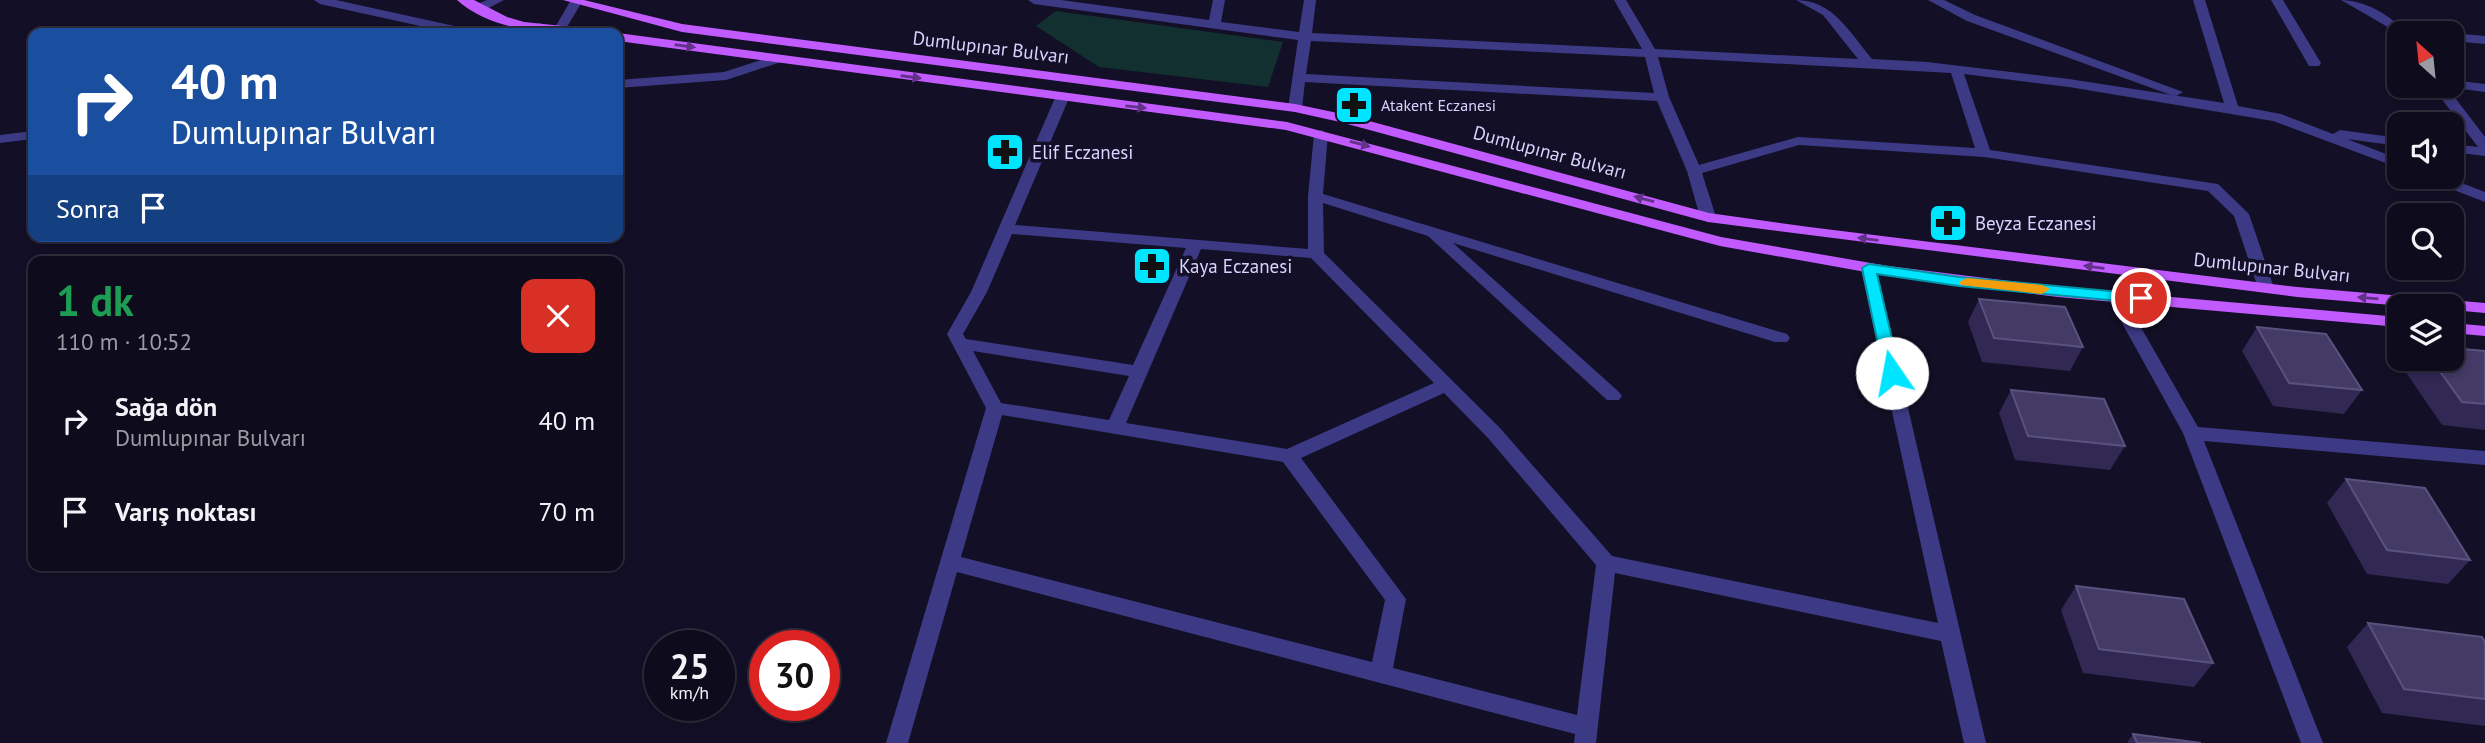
<!DOCTYPE html>
<html lang="tr">
<meta charset="utf-8">
<style>
:root{--surface:#0e0b1c;--page:#1c1929;--text:#f1f3f6;--muted:#9b9ba3;--line:#2e2b3b}
body{margin:0;font-family:"PT Sans",sans-serif;background:var(--page);color:var(--text);height:100vh;display:flex;flex-direction:column;font-size:26px;white-space:nowrap}
*{box-sizing:border-box;margin:0}
p{font-size:23px;color:var(--muted)}
.icon{flex:none;width:38px;height:38px;fill:none;stroke:currentColor;stroke-width:2;stroke-linecap:round;stroke-linejoin:round}
.map{position:relative;flex:1;overflow:hidden}
.drawer{position:absolute;left:28px;top:256px;width:595px;height:315px;display:flex;flex-direction:column;background:var(--surface);border-radius:14px;box-shadow:0 4px 10px #0003,0 0 0 2px var(--line)}
.drawer>*{flex:none}
.hud{position:absolute;left:28px;top:28px;width:595px;height:214px;border-radius:14px;box-shadow:0 4px 10px #0003,0 0 0 2px var(--line);background:#1a4fa0;color:#fff;overflow:hidden}
.needle{width:46px;rotate:333deg}
.fabs{position:absolute;left:2387px;top:21px;display:grid;gap:14px}
.fabs a{display:grid;place-items:center;width:77px;height:77px;border-radius:14px;background:var(--surface);box-shadow:0 4px 10px #0003,0 0 0 2px var(--line);font-size:35px}
.speed{position:absolute;left:644px;top:630px;display:flex;gap:14px;font-size:35px;font-weight:700;text-align:center}
.speed>*{display:grid;place-content:center;width:91px;height:91px;border-radius:50%;background:var(--surface);box-shadow:0 4px 10px #0003,0 0 0 2px var(--line);line-height:1}
.speed small{font-size:18px;font-weight:400}
.speed .limit{border:10px solid #d22;background:#fff;color:#111}
.pin{position:absolute;display:grid;place-items:center;width:60px;height:60px;color:#fff;margin:-30px;border:4px solid #fff;border-radius:50%;box-shadow:0 2px 7px #0007}
.me{position:absolute;width:77px;margin:-38px;rotate:348deg;stroke-linejoin:round;filter:drop-shadow(0 0 5px #0008)}
.turn{display:flex;align-items:center;gap:24px;height:147px;padding:0 28px;font-size:32px}
.turn .icon{width:91px;height:91px;stroke-width:2.5}
.turn b{display:block;font-size:49px;line-height:60px}
.then{display:flex;align-items:center;height:66px;padding:0 28px;background:#0003;gap:14px;font-size:26px}
.round{display:grid;place-items:center;flex:none;width:74px;height:74px;border-radius:14px;background:var(--page)}
.head{display:flex;align-items:center;justify-content:space-between;height:119px;padding:0 28px}
h1{font-size:42px;font-weight:800;line-height:52px;color:#1e9e55}
ul{padding:0;list-style:none}
li{display:flex;align-items:center;gap:21px;height:91px;padding:0 28px}
li div{flex:1}
li b{display:block;font-size:26px}
li em{font-style:normal}
.map>svg:first-child{display:block}
.green{fill:#12302f}
.lines{fill:none;stroke-linecap:round;stroke-linejoin:round}
.minor{fill:#3d3a85;fill-rule:evenodd}
.major{fill:#c25bff;fill-rule:evenodd}
.wall{fill:#312854}
.building{fill:#433a66;stroke:#5a527e;stroke-width:2}
.oneway{fill:#623188}
.route{fill:#00e5ff;stroke:#0095a6;stroke-width:2}
.slow{fill:#f59e0b}
.labels{text-anchor:middle;stroke-width:7;stroke-linejoin:round;paint-order:stroke}
.far-poi-label{font-size:16px;fill:#d9d4ff;stroke:#130f26;text-anchor:start}
.street-label{font-size:19px;fill:#d9d4ff;stroke:#130f26}
.poi-label{font-size:19px;fill:#d9d4ff;stroke:#130f26;text-anchor:start}
</style>
<div class="map">
<svg width="2485" height="743" viewBox="0 0 2485 743">
<rect width="100%" height="100%" fill="#130f26"/>
<polygon class="green" points="1056,11 1283,42 1268,87 1099,67 1036,26"/>
<g class="lines">
<g class="minor">
<polygon points="314,0 336,0 468,29 474,33 452,33 320,4"/>
<polygon points="487,0 504,0 485,10 477,10 477,4"/>
<polygon points="571,0 583,0 564,32 556,32 554,29"/>
<path d="M 1028,0 L 1061,0 L 1209,20 L 1213,0 L 1225,0 L 1221,22 L 1299,32 L 1304,0 L 1316,0 L 1312,33 L 1642,49 L 1614,0 L 1626,0 L 1655,49 L 1858,59 L 1823,15 L 1796,0 C 1833,0 1850,33 1872,59 L 1927,62 L 2069,79 L 2224,103 L 2193,0 L 2205,0 L 2238,106 L 2281,114 L 2333,134 L 2340,130 L 2399,138 L 2399,146 L 2347,139 L 2399,159 L 2399,168 L 2273,121 L 2069,87 L 1964,74 L 1990,150 L 2218,184 L 2249,214 L 2274,288 L 2266,293 L 2258,288 L 2234,216 L 2208,191 L 1984,157 L 1799,145 L 1702,173 L 1716,217 L 1708,222 L 1700,217 L 1687,171 L 1657,101 L 1305,82 L 1302,108 L 1295,112 L 1288,108 L 1298,40 L 1034,4 ZM 1311,41 L 1645,57 L 1654,93 L 1306,74 ZM 1658,57 L 1951,73 L 1975,148 L 1798,137 L 1699,165 L 1669,97 Z"/>
<polygon points="1928,0 1944,0 1975,15 2183,92 2176,96 2171,95 1967,21"/>
<polygon points="2271,0 2283,0 2321,63 2319,66 2309,66"/>
<path d="M 2341,0 C 2364,0 2391,15 2406,33 L 2396,36 L 2386,26 Z"/>
<polygon points="540,23 546,27 544,30 529,33 508,33"/>
<polygon points="2452,33 2485,36 2485,44 2452,41"/>
<polygon points="776,55 781,56 781,62 726,80 618,88 618,80 724,72"/>
<polygon points="2452,80 2485,84 2485,92 2447,87 2452,86"/>
<polygon points="2432,86 2446,86 2485,137 2485,156 2452,152 2452,144 2478,147"/>
<path d="M 1062,94 L 1069,98 L 1015,225 L 1308,249 L 1308,196 L 1314,134 L 1321,130 L 1328,134 L 1323,194 L 1787,334 L 1790,338 L 1787,342 L 1775,342 L 1453,243 L 1619,392 L 1622,396 L 1619,400 L 1607,400 L 1428,236 L 1323,203 L 1324,253 L 1500,428 L 1612,556 L 1938,623 L 1861,269 L 1863,266 L 1875,266 L 1986,743 L 1964,743 L 1941,641 L 1615,573 L 1596,743 L 1574,743 L 1575,734 L 957,572 L 908,743 L 886,743 L 986,408 L 947,334 L 971,292 L 1055,98 ZM 1012,234 L 1186,248 L 1133,365 L 966,339 L 963,334 L 987,292 ZM 1201,249 L 1311,258 L 1434,383 L 1287,449 L 1126,423 ZM 973,351 L 1129,376 L 1109,420 L 1001,403 ZM 1444,393 L 1488,438 L 1596,565 L 1577,715 L 1393,668 L 1406,599 L 1301,458 ZM 1002,415 L 1283,462 L 1385,600 L 1372,662 L 961,557 Z"/>
<polygon points="33,131 33,139 0,143 0,135"/>
<polygon points="2426,177 2446,177 2485,192 2485,202 2428,180"/>
<polygon points="2115,291 2123,296 2198,427 2485,451 2485,465 2204,441 2323,743 2301,743 2183,433 2107,296"/>
</g>
<g class="major">
<path d="M 457,0 L 474,0 L 507,17 L 524,22 L 592,29 L 598,33 C 552,35 493,32 457,0 Z"/>
<polygon points="563,0 584,0 682,24 1295,104 1347,115 1709,213 1809,227 2297,287 2485,303 2485,313 2452,310 2452,306 2403,306 2297,297 1708,222 1340,122 1295,112 682,32"/>
<polygon points="618,33 1287,122 1721,237 1888,266 2058,287 2399,317 2399,327 2058,297 1888,276 1720,246 1286,130 618,41"/>
<polygon points="2452,323 2485,326 2485,336 2452,333"/>
</g>
</g>
<g class="wall">
<polygon points="1979,299 2083,347 2070,371 1982,362 1968,322"/>
<polygon points="2257,327 2362,390 2344,414 2273,406 2242,351"/>
<polygon points="2485,351 2485,430 2442,425 2403,368 2410,359 2452,359"/>
<polygon points="2011,390 2125,446 2110,470 2015,460 1999,413"/>
<polygon points="2346,479 2470,560 2448,584 2367,574 2327,503"/>
<polygon points="2076,586 2213,663 2194,687 2083,673 2061,610"/>
<polygon points="2368,623 2485,642 2485,726 2382,713 2347,647"/>
<polygon points="2133,734 2201,743 2127,743"/>
</g>
<g class="building">
<polygon points="1979,299 2065,307 2083,347 1994,338"/>
<polygon points="2257,327 2326,334 2362,390 2289,383"/>
<polygon points="2452,348 2485,351 2485,404 2462,402 2431,359 2452,359"/>
<polygon points="2011,390 2104,399 2125,446 2028,436"/>
<polygon points="2346,479 2425,488 2470,560 2387,550"/>
<polygon points="2076,586 2184,599 2213,663 2099,649"/>
<polygon points="2368,623 2482,637 2485,642 2485,699 2404,689"/>
<polygon points="2133,734 2201,743 2137,743"/>
</g>
<defs><path id="oneway-solid" d="M-6-.8H1V-3.2L6.5 0L1 3.2V.8H-6Z" transform="scale(1.75)"/></defs>
<g class="oneway">
<use href="#oneway-solid" transform="translate(685 46) rotate(8)"/>
<use href="#oneway-solid" transform="translate(911 77) rotate(8)"/>
<use href="#oneway-solid" transform="translate(1136 107) rotate(6)"/>
<use href="#oneway-solid" transform="translate(1360 144) rotate(15)"/>
<use href="#oneway-solid" transform="translate(1644 199) rotate(-165)"/>
<use href="#oneway-solid" transform="translate(1868 239) rotate(-173)"/>
<use href="#oneway-solid" transform="translate(2094 267) rotate(-173)"/>
<use href="#oneway-solid" transform="translate(2368 298) rotate(-175)"/>
</g>
<polygon class="route" points="1869,264 1959,277 2141,294 2149,298 2141,303 1959,286 1877,274 1900,373 1892,378 1884,373 1862,268"/>
<polygon class="slow" points="1967,278 2042,285 2050,289 2042,294 1961,285 1959,282"/>
<defs>
<g id="pharmacy-square" transform="scale(2.0125)"><rect x="-9" y="-9" width="18" height="18" rx="4" fill="#00e5ff" stroke="#130f26"/><path d="M-2-6h4v4h4v4h-4v4h-4v-4h-4v-4h4Z" fill="#111"/></g>
</defs>
<g fill-rule="evenodd">
<use href="#pharmacy-square" x="1354" y="105"/>
<use href="#pharmacy-square" x="1005" y="152"/>
<use href="#pharmacy-square" x="1948" y="223"/>
<use href="#pharmacy-square" x="1152" y="266"/>
</g>
<g class="labels">
<g class="far-poi-label">
<text x="1381" y="111">Atakent Eczanesi</text>
</g>
<g class="street-label">
<text transform="translate(991 47) rotate(7)" y="7">Dumlupınar Bulvarı</text>
<text transform="translate(1550 152) rotate(15)" y="7">Dumlupınar Bulvarı</text>
<text transform="translate(2272 267) rotate(6)" y="7">Dumlupınar Bulvarı</text>
</g>
<g class="poi-label">
<text x="1032" y="159">Elif Eczanesi</text>
<text x="1975" y="230">Beyza Eczanesi</text>
<text x="1179" y="273">Kaya Eczanesi</text>
</g>
</g>
</svg>
<div class="fabs">
<a><svg class="needle" viewBox="-14 -14 28 28"><path d="M0-13l5 13h-10z" fill="#e53935"/><path d="M0 13l5-13h-10z" fill="#9b9ba3"/></svg></a>
<a><svg class="icon" aria-label="sound" viewBox="0 0 24 24"><path d="M4 9h4l5-4v14l-5-4H4zM17 9q2 3 0 6"/></svg></a>
<a><svg class="icon" aria-label="search" viewBox="0 0 24 24"><circle cx="10" cy="10" r="6"/><path d="M15 15l6 6"/></svg></a>
<a><svg class="icon" aria-label="layers" viewBox="0 0 24 24"><path d="M12 4l9 5-9 5-9-5zM3 14l9 5 9-5"/></svg></a>
</div>
<div class="speed"><div>25<small>km/h</small></div><div class="limit">30</div></div>
<div class="pin" style="left:2141px;top:298px;background:#d93025"><svg class="icon" aria-label="arrive" viewBox="0 0 24 24"><path d="M6 21V4h12l-3 4 3 4H6"/></svg></div>
<svg class="me" style="left:1892px;top:373px" viewBox="-20 -20 40 40"><circle r="19" fill="#fff"/><path d="M0-13L10 11 0 6-10 11z" fill="#00e5ff"/></svg>
<div class="hud">
<div class="turn"><svg class="icon" aria-label="right" viewBox="0 0 24 24"><path d="M7 20v-9h11M14 6l5 5-5 5"/></svg><div><b>40 m</b>Dumlupınar Bulvarı</div></div>
<div class="then">Sonra<svg class="icon" aria-label="arrive" viewBox="0 0 24 24"><path d="M6 21V4h12l-3 4 3 4H6"/></svg></div>
</div>
<section class="drawer">
<div class="head"><div><h1>1 dk</h1><p>110 m · 10:52</p></div><a class="round" style="background:#d93025;color:#fff"><svg class="icon" aria-label="close" viewBox="0 0 24 24"><path d="M6 6l12 12M18 6L6 18"/></svg></a></div>
<ul>
<li><svg class="icon" aria-label="right" viewBox="0 0 24 24"><path d="M7 20v-9h11M14 6l5 5-5 5"/></svg><div><b>Sağa dön</b><p>Dumlupınar Bulvarı</p></div><em>40 m</em></li>
<li><svg class="icon" aria-label="arrive" viewBox="0 0 24 24"><path d="M6 21V4h12l-3 4 3 4H6"/></svg><div><b>Varış noktası</b></div><em>70 m</em></li>
</ul>
</section>
</div>
